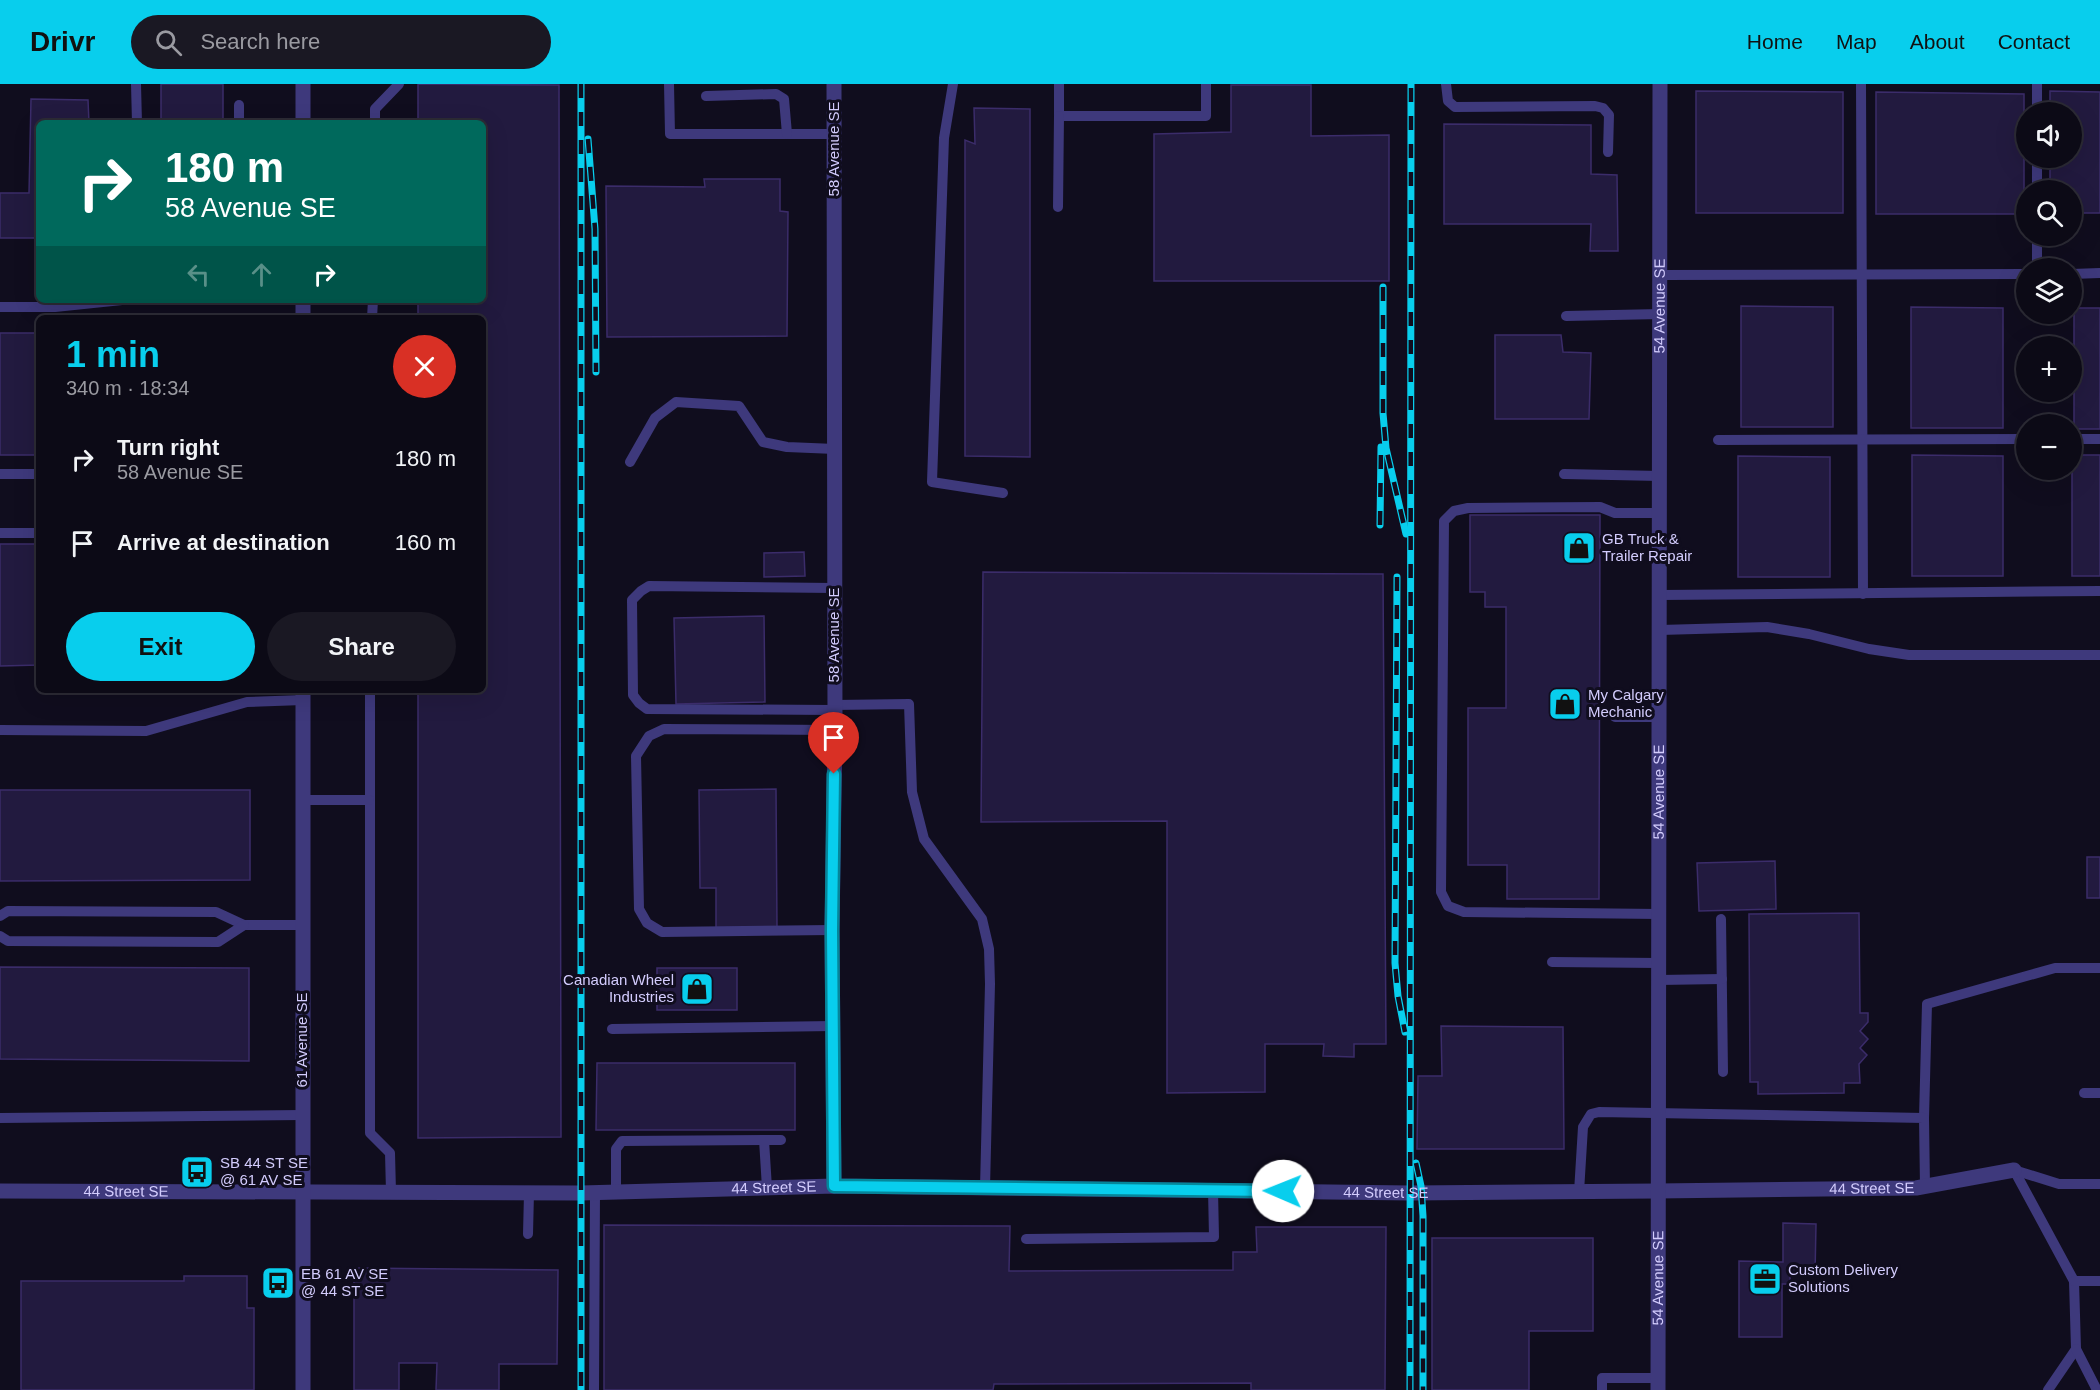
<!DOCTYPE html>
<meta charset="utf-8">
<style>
:root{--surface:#0c0a16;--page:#1a1823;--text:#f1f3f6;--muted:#9a9aa1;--line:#2c2b35;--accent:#08ceed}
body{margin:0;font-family:Helvetica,sans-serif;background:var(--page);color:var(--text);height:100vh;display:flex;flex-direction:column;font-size:22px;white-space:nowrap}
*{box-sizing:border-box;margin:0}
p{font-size:20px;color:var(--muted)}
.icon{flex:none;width:33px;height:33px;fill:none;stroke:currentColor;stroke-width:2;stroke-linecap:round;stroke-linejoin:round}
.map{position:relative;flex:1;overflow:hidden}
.sheet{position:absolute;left:36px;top:231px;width:450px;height:378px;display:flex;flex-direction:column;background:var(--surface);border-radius:9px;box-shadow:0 6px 24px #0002,0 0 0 2px var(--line)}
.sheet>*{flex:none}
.guide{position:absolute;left:36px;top:36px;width:450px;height:183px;border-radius:9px;box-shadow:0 6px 24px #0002,0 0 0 2px var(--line);background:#00695c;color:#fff;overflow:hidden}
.controls{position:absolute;left:2016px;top:18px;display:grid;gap:12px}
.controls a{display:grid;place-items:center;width:66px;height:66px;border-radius:50%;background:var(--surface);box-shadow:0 6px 24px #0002,0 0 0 2px var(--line);font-size:30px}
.pin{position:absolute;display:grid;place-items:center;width:51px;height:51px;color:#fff;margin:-62px -26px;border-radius:50% 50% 50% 0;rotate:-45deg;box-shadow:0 0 6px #0007}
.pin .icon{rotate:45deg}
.me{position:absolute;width:66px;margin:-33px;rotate:271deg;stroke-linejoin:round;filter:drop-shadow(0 0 4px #0008)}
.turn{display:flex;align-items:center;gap:21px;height:126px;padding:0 30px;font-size:27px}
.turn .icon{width:78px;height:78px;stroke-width:2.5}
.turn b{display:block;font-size:42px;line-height:51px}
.lanes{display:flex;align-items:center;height:57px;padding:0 30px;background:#0003;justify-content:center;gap:30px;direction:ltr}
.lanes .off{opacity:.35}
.round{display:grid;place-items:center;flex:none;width:63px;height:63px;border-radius:32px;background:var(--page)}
.summary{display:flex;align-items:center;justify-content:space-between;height:102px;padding:0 30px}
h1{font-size:36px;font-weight:700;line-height:45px;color:var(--accent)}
.action{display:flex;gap:12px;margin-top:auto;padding:12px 30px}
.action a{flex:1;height:69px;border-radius:36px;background:var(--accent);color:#111;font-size:24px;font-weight:700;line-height:69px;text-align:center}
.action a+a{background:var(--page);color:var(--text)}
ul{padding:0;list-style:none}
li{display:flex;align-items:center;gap:18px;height:84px;padding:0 30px}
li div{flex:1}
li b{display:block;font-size:22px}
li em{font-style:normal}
header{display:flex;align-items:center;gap:36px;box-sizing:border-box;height:84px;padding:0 30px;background:var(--accent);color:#111}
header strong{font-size:28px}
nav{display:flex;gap:33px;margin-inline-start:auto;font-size:21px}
.search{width:420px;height:54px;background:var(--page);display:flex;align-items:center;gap:15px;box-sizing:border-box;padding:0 21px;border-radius:33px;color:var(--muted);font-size:22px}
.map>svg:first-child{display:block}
.building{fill:#221a3f;stroke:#3b2c6a;stroke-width:1.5}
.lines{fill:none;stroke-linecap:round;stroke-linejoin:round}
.service{stroke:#3e397c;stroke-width:10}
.minor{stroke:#3e397c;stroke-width:15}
.tertiary{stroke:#3e397c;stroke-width:15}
.rail-casing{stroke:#08ceed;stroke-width:7}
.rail{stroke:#100d1e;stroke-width:4.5;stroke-dasharray:14;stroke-linecap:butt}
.route-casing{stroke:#05869a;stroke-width:15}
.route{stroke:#08ceed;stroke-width:10}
.labels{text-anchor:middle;stroke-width:6;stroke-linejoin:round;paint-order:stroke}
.street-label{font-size:15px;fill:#d3ccfd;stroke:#100d1e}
.poi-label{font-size:15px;fill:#d3ccfd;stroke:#100d1e;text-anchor:start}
</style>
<header>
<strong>Drivr</strong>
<div class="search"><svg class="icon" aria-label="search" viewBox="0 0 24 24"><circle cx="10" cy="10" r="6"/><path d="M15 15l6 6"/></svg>Search here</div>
<nav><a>Home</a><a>Map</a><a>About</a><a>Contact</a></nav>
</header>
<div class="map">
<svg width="2100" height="1306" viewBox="0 0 2100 1306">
<rect width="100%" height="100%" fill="#100d1e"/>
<g class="building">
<rect x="161" y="0" width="62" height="39"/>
<polygon points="418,0 559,1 561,1053 418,1054 418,606 483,606 483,234 418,234 418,216 483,216 483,39 418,39"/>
<polygon points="1231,1 1311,1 1311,52 1389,51 1389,197 1154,197 1154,50 1231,48"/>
<polygon points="1696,7 1843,8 1843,129 1696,129"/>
<polygon points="2050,7 2100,8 2100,129 2072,129 2072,106 2050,106 2050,74 2072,74 2072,28 2050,28"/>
<polygon points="1876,8 2024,10 2024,130 1876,130"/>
<polygon points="31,15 88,16 89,39 39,39 39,154 0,154 0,109 29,109"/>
<polygon points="974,24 1030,25 1030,373 965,372 965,56 975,60"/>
<polygon points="1444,40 1591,41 1591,90 1617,91 1618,167 1590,167 1591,140 1444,140"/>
<polygon points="704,95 780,95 780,127 788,128 787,252 607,253 606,102 705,103"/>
<polygon points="1741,222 1833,223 1833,343 1741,343"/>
<polygon points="1911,223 2003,224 2003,344 1911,344"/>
<rect x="2074" y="224" width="26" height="121"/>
<rect x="0" y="249" width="39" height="122"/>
<polygon points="1495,251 1561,251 1563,268 1591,269 1589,335 1495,335"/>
<polygon points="1912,371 2003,372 2003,492 1912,492"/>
<rect x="2072" y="371" width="28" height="121"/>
<polygon points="1738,372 1830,373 1830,493 1738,493"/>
<polygon points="1470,431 1600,431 1599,815 1507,815 1507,781 1468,781 1468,624 1506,624 1506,523 1485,523 1485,508 1470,508"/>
<polygon points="0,460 39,460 39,581 0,582"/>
<polygon points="804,468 805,492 764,493 764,469"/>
<polygon points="983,488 1383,490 1386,960 1354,960 1354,973 1323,972 1324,960 1265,960 1265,1008 1167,1009 1167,737 981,738"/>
<polygon points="764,532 765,618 676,620 674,534"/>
<polygon points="776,705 777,844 716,845 716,804 700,804 699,706"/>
<polygon points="0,706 250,706 250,796 0,797"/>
<rect x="2087" y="773" width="13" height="41"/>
<polygon points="1775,777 1776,825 1699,827 1697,779"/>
<polygon points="1859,829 1860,929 1868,929 1868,938 1860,947 1868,955 1860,964 1867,971 1859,980 1860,999 1844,999 1844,1009 1758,1010 1758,998 1750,998 1749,830"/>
<polygon points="0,883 249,884 249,977 0,975"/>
<rect x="657" y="884" width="80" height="42"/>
<polygon points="1441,942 1563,943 1564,1065 1417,1065 1418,992 1442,992"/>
<polygon points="597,979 795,979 795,1046 596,1046"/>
<polygon points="1783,1139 1816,1140 1815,1191 1790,1190 1790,1200 1782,1200 1782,1253 1739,1253 1739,1177 1783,1178"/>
<polygon points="604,1141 1010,1142 1009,1187 1233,1186 1233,1168 1257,1168 1256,1143 1386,1143 1385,1306 1251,1306 1251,1299 994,1300 993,1306 604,1306"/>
<polygon points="1432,1154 1593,1154 1593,1247 1529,1247 1529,1306 1432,1306"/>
<polygon points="354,1184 558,1186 557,1280 499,1280 499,1306 436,1306 437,1279 399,1279 399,1306 354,1306"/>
<polygon points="184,1192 247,1192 247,1224 254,1224 254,1306 21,1306 21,1197 184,1197"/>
</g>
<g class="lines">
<g class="service">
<polyline points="136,0 137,39"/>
<polyline points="669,0 670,50 833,50"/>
<polyline points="953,0 944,54 932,398 1003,409"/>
<polyline points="1059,0 1059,32 1206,32 1206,0"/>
<polyline points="1446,0 1448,17 1455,23 1595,22 1603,24 1609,31 1608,68"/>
<polyline points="1861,0 1863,510"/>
<polyline points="2037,0 2037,28"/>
<polyline points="706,12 776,10 784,15 787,50"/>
<polyline points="239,39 239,21"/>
<polyline points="375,39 375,25 399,0"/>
<polyline points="2037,74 2037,106"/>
<polyline points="1058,123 1059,32"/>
<polyline points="2037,152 2037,184"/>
<polyline points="2072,190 2100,189"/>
<polyline points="1660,191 2026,190"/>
<polyline points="0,223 55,223 122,216"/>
<polyline points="1566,232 1660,230"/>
<polyline points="372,234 373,216"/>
<polyline points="2072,355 2100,355"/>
<polyline points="1718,356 2026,355"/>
<polyline points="630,378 655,334 676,318 739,322 763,358 787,363 835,365"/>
<polyline points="0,390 39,390"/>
<polyline points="1564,390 1660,392"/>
<polyline points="0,449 39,449"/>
<polyline points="834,504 649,502 641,507 632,516 633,611 639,619 647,625 834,626"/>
<polyline points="1660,511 2100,507"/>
<polyline points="1660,546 1767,543 1809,550 1869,565 1909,571 2100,571"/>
<polyline points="370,606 370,1049 390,1069 391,1108"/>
<polyline points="834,621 909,620 912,708 924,755 982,835 989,865 990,900 985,1104"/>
<polyline points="1615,633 1660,633"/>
<polyline points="0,646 146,647 247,618 303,616"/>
<polyline points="302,716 369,716"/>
<polyline points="1659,830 1464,828 1448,822 1441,808 1444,437 1454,427 1468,424 1600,423 1615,429 1660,429"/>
<polyline points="0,832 8,827 216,828 244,841 302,841"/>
<polyline points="1721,835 1723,988"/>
<polyline points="832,846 662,848 647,839 639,825 636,672 649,652 664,645 835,646"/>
<polyline points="0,852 8,857 218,858 244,841"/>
<polyline points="1552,878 1659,879"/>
<polyline points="1659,896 1722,895"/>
<polyline points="612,945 833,942"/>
<polyline points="2084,1009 2100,1009"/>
<polyline points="0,1034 302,1031"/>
<polyline points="1924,1034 1927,920 2055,884 2100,884"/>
<polyline points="764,1056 767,1104"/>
<polyline points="2014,1086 2074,1197 2076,1265 2048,1306"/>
<polyline points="2014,1086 2059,1100 2100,1100"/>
<polyline points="616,1108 616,1065 622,1057 781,1056"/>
<polyline points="1579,1108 1583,1043 1591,1030 1599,1028 1924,1034 1925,1103"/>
<polyline points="528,1150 529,1109"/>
<polyline points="1026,1155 1214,1153 1213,1106"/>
<polyline points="2074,1197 2100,1197"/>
<polyline points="2076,1265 2097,1306"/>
<polyline points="594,1306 595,1109"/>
<polyline points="1602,1306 1602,1294 1658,1294"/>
</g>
<g class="minor">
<polyline points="834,1102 832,846 835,646 834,0"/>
<path id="s1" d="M 0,1107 L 581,1109 L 834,1102 L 1411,1109 L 1657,1107 L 1916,1104 L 2014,1086"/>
<path id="s2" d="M 1658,1306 L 1660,0"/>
</g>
<g class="tertiary">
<polyline points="303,39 303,0"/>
<polyline points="303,216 303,234"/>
<polyline points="303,1306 303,606"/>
</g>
<g class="rail-casing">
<g id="rail">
<polyline points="581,0 581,1306"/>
<polyline points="588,55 595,145 596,288"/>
<polyline points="1383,203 1383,329 1386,364 1406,450"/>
<polyline points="1380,441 1381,363"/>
<polyline points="1397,493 1395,879 1398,912 1405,948"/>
<polyline points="1416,1079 1421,1102 1423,1132 1423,1306"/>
<polyline points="1410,1306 1411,0"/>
</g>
</g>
<use href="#rail" class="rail"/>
</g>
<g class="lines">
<g class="route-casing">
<polyline id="route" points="834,690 832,846 834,1102 1283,1107"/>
</g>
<use href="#route" class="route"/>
</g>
<defs>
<g id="shop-square" transform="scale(1.725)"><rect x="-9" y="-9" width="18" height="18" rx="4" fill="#08ceed" stroke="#100d1e"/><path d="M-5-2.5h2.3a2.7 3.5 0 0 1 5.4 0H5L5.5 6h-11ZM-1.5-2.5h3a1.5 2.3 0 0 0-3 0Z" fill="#111"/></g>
<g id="bus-square" transform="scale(1.725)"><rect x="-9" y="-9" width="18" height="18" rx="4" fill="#08ceed" stroke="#100d1e"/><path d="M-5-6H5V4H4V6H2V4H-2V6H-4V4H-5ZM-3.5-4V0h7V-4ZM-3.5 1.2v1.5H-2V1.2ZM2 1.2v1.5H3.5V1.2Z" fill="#111"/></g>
<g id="office-square" transform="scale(1.725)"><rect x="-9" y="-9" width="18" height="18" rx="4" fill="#08ceed" stroke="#100d1e"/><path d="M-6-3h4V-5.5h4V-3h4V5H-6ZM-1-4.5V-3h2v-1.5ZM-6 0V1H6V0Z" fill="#111"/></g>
</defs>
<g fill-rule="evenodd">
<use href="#shop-square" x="1579" y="464"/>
<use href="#shop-square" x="1565" y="620"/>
<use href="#shop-square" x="697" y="905"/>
<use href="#bus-square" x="197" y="1088"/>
<use href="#office-square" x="1765" y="1195"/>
<use href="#bus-square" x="278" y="1199"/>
</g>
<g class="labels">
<g class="street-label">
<text transform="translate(834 65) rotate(-90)" y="5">58 Avenue SE</text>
<text dy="5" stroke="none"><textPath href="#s2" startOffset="1084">54 Avenue SE</textPath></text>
<text transform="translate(834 551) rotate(-90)" y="5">58 Avenue SE</text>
<text dy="5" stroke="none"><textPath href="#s2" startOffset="598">54 Avenue SE</textPath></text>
<text transform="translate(302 956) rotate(-90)" y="5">61 Avenue SE</text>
<text dy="5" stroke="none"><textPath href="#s1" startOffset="774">44 Street SE</textPath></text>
<text dy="5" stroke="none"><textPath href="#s1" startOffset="1872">44 Street SE</textPath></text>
<text dy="5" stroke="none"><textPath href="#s1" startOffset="126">44 Street SE</textPath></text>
<text dy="5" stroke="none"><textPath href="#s1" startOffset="1386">44 Street SE</textPath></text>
<text dy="5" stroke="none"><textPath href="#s2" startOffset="112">54 Avenue SE</textPath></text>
</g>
<g class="poi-label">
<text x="1602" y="460">GB Truck &amp;<tspan x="1602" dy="17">Trailer Repair</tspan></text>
<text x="1588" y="616">My Calgary<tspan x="1588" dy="17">Mechanic</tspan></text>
<text x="674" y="901" text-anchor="end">Canadian Wheel<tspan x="674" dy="17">Industries</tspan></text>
<text x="220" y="1084">SB 44 ST SE<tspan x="220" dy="17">@ 61 AV SE</tspan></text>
<text x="1788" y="1191">Custom Delivery<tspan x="1788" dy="17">Solutions</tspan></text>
<text x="301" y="1195">EB 61 AV SE<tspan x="301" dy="17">@ 44 ST SE</tspan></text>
</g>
</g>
</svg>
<div class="controls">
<a><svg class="icon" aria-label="sound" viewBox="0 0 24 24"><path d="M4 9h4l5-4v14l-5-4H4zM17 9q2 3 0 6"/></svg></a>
<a><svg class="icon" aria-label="search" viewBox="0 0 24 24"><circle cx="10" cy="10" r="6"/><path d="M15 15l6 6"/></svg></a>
<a><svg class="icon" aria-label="layers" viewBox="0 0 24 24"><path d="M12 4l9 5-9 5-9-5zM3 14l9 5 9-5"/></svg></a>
<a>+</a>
<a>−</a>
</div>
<div class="pin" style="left:834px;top:690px;background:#d93025"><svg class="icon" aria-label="arrive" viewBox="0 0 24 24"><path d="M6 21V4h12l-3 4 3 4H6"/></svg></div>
<svg class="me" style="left:1283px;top:1107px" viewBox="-20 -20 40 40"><circle r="19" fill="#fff"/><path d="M0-13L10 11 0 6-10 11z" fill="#08ceed"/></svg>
<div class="guide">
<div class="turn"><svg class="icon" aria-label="right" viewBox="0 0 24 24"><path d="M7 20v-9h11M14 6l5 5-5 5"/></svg><div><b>180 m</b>58 Avenue SE</div></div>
<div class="lanes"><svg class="icon off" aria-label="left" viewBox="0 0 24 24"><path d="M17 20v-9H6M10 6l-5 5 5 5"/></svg><svg class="icon off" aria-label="ahead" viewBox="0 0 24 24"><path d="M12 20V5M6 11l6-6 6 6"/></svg><svg class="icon" aria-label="right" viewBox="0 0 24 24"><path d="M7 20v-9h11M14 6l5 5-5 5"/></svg></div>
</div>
<section class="sheet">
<div class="summary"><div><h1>1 min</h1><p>340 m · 18:34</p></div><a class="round" style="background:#d93025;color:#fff"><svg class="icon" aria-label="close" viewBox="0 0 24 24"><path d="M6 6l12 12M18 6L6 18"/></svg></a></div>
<ul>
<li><svg class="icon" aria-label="right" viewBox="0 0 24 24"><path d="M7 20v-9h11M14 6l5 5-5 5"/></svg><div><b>Turn right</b><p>58 Avenue SE</p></div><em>180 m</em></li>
<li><svg class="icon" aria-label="arrive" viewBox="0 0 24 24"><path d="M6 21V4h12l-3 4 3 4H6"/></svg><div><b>Arrive at destination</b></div><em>160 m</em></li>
</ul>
<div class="action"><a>Exit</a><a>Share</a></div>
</section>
</div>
